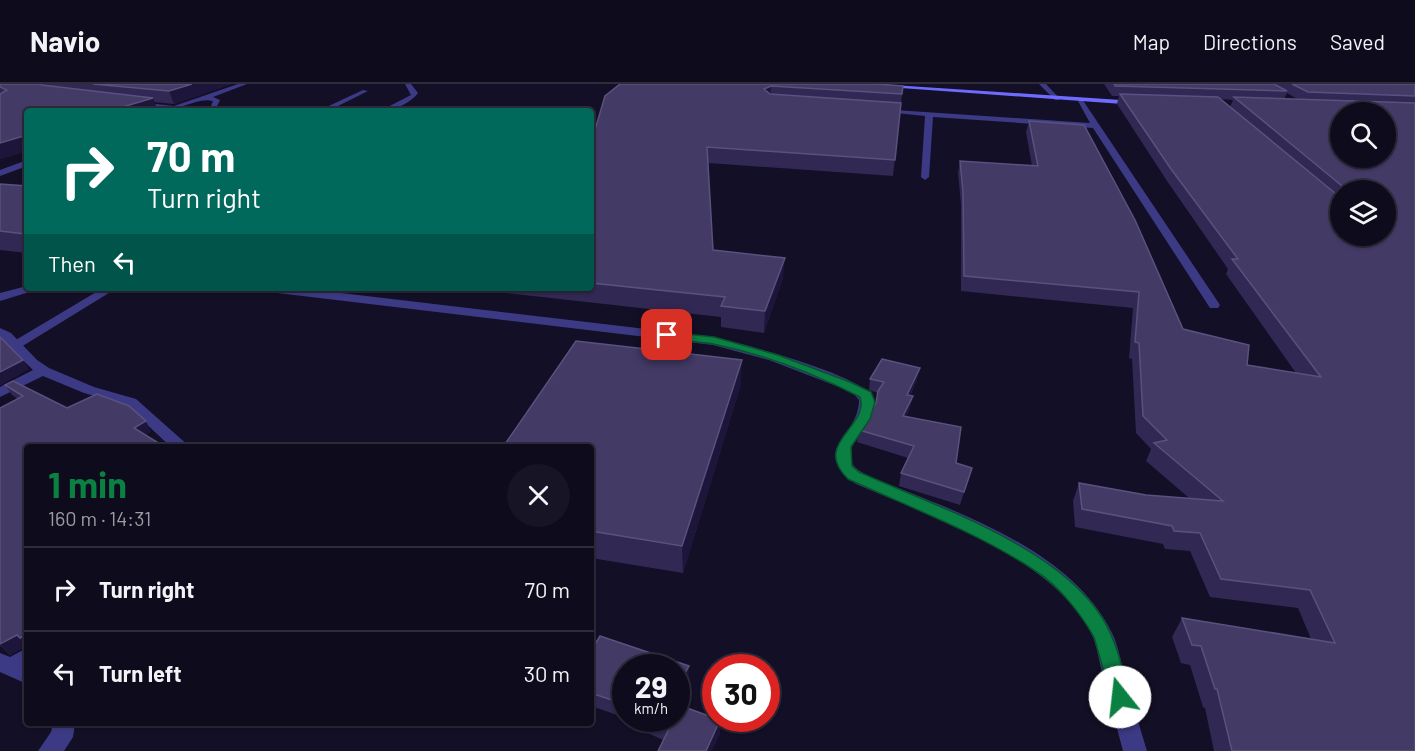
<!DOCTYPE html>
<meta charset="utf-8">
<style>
:root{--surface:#0e0b1c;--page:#171425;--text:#f1f3f6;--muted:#9b9ba3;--line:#2e2b3b;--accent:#0b8043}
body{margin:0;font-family:Barlow,sans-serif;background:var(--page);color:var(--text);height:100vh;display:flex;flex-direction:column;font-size:22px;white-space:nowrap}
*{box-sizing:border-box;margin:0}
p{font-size:20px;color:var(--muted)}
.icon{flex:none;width:33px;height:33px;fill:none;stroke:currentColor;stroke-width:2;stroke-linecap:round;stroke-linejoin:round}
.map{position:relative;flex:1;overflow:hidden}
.panel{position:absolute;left:24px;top:360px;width:570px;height:282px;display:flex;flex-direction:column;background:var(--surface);border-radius:6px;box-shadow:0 2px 4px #0004,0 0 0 2px var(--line)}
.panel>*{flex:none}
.hud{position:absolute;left:24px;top:24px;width:570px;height:183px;border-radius:6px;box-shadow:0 2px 4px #0004,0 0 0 2px var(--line);background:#00695c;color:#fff;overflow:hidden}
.tools{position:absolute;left:1330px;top:18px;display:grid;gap:12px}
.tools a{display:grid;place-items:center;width:66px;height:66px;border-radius:50%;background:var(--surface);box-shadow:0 2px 4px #0004,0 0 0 2px var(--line);font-size:30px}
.speed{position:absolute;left:612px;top:570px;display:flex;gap:12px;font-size:30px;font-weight:700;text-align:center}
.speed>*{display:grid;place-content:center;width:78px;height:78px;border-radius:50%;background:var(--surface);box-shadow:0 2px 4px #0004,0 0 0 2px var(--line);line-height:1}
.speed small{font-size:15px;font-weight:400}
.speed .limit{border:9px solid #d22;background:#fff;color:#111}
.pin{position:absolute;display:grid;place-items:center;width:51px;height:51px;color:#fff;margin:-26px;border-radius:12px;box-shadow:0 3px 9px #0006}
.me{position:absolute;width:66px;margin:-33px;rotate:344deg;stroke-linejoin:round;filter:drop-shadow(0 0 4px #0008)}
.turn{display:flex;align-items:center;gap:21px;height:126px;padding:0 24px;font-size:27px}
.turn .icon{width:78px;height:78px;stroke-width:2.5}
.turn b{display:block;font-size:42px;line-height:51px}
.then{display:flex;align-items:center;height:57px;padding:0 24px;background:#0003;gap:12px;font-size:22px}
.round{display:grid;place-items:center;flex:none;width:63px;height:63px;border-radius:32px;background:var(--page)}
.headline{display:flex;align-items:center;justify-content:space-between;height:102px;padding:0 24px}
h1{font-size:36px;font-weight:700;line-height:45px;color:var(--accent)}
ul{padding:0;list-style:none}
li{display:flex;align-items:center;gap:18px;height:84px;padding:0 24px;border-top:2px solid var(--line)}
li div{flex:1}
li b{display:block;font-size:22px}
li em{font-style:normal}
header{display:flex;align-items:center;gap:36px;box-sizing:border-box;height:84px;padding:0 30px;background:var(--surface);border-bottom:2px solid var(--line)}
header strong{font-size:28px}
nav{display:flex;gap:33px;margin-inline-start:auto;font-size:21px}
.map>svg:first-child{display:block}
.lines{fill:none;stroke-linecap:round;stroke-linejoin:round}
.lane{fill:#3d3a85;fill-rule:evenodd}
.street{fill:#3d3a85;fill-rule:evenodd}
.secondary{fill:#6f6bff;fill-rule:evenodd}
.wall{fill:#312854;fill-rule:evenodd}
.shaded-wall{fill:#1d163a}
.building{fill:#433a66;stroke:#5a527e;stroke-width:1.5;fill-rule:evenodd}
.route{fill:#0b8043;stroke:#07532c;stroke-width:1.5}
</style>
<header>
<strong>Navio</strong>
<nav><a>Map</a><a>Directions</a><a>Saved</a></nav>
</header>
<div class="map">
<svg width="1415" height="667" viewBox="0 0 1415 667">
<rect width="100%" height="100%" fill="#130f26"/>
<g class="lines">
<g class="lane">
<path d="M 238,0 L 247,0 L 213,13 L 220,16 C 216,26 213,27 202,27 L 211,22 L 213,17 C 197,13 179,27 162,27 L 164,25 L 133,20 L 137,18 L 174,22 Z"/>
<polygon points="1039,0 1046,0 1059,14 1059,16 1055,16"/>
<polygon points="363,6 368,7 328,27 318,27"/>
<polygon points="1082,15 1220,221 1218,224 1210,224 1093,44 933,33 929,93 925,96 921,93 925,32 876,27 880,25 1090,39 1078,17"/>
<polygon points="27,76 27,82 0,92 0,86"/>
<polygon points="27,202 27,204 38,204 36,206 0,217 0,209"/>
<polygon points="103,204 117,204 21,263 16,264 9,260"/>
</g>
<g class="street">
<path d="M 405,0 L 411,0 L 418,9 C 411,19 393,27 380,27 L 411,11 Z"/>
<path d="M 263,204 L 299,204 L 714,253 C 743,260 860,290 872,313 C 884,336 839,358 853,381 C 856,385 863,389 868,392 C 951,426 1070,463 1112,549 C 1118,561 1120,575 1124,588 C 1131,614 1139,641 1147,667 L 1123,667 C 1116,641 1109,614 1102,588 C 1099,576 1097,563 1093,553 C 1058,475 929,431 856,400 C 808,364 859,354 859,316 L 852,308 L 769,276 L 713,261 L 269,208 Z"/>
<polygon points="0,244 11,249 37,276 49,284 94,303 136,315 190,363 171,363 126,321 84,309 43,292 0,313 0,303 33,286 0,254"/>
<polygon points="27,564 27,600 0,588 0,569 10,573"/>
<polygon points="53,639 75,639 73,653 64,667 38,667 51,648"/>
</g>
<polygon class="secondary" points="846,0 877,0 1136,17 1140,19 1136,21"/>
</g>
<g class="wall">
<polygon points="0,0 231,0 174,20 154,18 158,27 27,27 27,67 0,75"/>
<polygon points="620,0 903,2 893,92 708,79 713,166 783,194 764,249 721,243 721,233 460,204 591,204 591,59"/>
<path d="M 1104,0 L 1415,0 L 1415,667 L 1214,667 L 1205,624 L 1203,623 L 1190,581 L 1181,579 L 1172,553 L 1182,534 L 1311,555 L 1298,524 L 1210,513 L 1190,467 L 1165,465 L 1163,460 L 1075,443 L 1073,417 L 1079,399 L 1146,411 L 1189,414 L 1146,377 L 1151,365 L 1136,349 L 1132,275 L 1129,274 L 1133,224 L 961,207 L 961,120 L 958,89 L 960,77 L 1032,82 L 1026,48 L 1029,37 L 1183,245 L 1247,281 L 1296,289 L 1226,190 L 1228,185 L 1167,97 L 1117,20 L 1119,12 L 1112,12 ZM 1287,9 L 1299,16 L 1284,15 ZM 1221,15 L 1233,16 L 1230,23 ZM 1341,106 L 1386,106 L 1386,152 L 1341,152 Z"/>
<polygon points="0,100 27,102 27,169 0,166"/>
<polygon points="870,295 917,296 910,312 910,325 906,332 956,379 972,384 960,421 899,402 901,389 908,374 857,358 859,346 876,319 878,309 869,306"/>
<polygon points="741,300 683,489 591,474 591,363"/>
<polygon points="5,301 67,324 151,348 27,363 27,563 26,562 10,571 0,561 0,324 18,315 12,311"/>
<polygon points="591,567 689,596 626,584 626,634 591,622"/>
<polygon points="627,634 676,634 720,636 720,650 663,656 628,640"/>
</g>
<g class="shaded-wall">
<polygon points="192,0 231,0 174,20 169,7"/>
<polygon points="771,2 770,16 764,5"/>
<polygon points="153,14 158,27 109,27"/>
<polygon points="27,51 27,67 0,75 0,59"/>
<polygon points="785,174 783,194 764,249 765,227"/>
<polygon points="23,276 29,285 0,302 0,288"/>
<polygon points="742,276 741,300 683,489 682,462"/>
<polygon points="920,284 917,296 904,323 907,311"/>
<polygon points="913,312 910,325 901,344 903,332"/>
<polygon points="146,337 151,348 140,354 134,344"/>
<polygon points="972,384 969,396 960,421 964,408"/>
<polygon points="27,550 27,563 20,554"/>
<polygon points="17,551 26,562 10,571 0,560"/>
<polygon points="689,582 689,596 676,620 676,605"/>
<polygon points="720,636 720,650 712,667 706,667"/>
</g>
<g class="building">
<polygon points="0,0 41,0 42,1 153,14 109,27 27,27 27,51 0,59 0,10 7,6 0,3"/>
<polygon points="93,0 192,0 169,7"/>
<polygon points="620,0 877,0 903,2 902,10 771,2 764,5 770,10 901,19 895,76 707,63 713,166 785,174 765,227 721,222 725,213 591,199 591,59 605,12"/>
<polygon points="1114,0 1274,0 1287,7 1115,2"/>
<polygon points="1292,0 1415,0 1415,12 1308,8"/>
<path d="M 1120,10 L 1218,13 L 1341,114 L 1341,152 L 1386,152 L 1386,106 L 1347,106 L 1234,13 L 1415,19 L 1415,667 L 1232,667 L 1217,605 L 1215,605 L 1201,562 L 1192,561 L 1182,534 L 1335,559 L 1310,506 L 1221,495 L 1200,449 L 1174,447 L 1172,442 L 1082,425 L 1079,399 L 1146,411 L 1223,417 L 1154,359 L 1167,356 L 1143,332 L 1139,259 L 1135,258 L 1139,208 L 964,192 L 963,107 L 960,77 L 1038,82 L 1029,37 L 1084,41 L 1135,136 L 1183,245 L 1249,261 L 1247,281 L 1321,293 L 1232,175 L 1238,175 L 1171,85 ZM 1341,28 L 1386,28 L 1386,74 L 1341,74 Z"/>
<polygon points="0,100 27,102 27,149 25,150 0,147"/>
<polygon points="0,253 23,276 0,288"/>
<polygon points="576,257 742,276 682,462 591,447 591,363 503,363"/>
<polygon points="882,275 920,284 907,311 913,312 903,332 961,343 956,379 972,384 964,408 901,389 914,362 859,346 876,319 878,307 884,298 870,295"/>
<polygon points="13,297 67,324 97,310 129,322 146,337 134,344 165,363 27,363 27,550 20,554 17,551 0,560 0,324 23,312 5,301"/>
<polygon points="600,552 689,582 676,605 676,584 626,584 626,621 591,609 591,567"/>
<polygon points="676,620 720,636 706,667 658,667 669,645 646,634 676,634"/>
</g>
<path class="route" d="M 667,248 L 714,253 L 778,271 L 850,298 L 871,308 L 875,318 L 870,335 L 851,363 L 852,382 L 859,388 C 935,422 1058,462 1103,535 C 1117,558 1123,587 1130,613 L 1127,619 L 1120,621 L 1113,619 L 1094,553 C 1081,530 1059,502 1037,488 C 979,449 911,424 848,395 C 811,359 870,343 860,313 C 815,290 763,270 713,260 C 696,257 679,258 663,254 L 663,249 Z"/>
</svg>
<div class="tools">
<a><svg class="icon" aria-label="search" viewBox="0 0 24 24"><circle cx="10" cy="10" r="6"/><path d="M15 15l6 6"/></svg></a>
<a><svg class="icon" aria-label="layers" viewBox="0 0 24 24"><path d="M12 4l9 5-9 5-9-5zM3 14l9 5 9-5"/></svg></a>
</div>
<div class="speed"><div>29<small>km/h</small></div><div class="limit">30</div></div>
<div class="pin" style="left:667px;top:251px;background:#d93025"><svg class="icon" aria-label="arrive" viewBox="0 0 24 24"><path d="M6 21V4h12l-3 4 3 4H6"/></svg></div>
<svg class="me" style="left:1120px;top:613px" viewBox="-20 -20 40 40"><circle r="19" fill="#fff"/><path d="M0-13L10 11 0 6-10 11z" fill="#0b8043"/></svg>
<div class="hud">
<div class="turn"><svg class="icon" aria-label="right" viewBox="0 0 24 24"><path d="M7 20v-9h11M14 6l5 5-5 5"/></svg><div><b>70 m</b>Turn right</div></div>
<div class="then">Then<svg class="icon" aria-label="left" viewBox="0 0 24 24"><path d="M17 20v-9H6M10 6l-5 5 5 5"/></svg></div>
</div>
<section class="panel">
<div class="headline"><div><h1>1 min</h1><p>160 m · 14:31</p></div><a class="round"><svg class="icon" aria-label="close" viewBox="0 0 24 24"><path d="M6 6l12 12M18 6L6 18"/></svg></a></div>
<ul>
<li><svg class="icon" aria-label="right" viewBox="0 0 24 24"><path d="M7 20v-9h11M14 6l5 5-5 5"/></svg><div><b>Turn right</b></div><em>70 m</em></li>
<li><svg class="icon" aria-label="left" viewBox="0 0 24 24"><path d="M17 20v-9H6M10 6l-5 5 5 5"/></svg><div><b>Turn left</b></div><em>30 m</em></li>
</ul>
</section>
</div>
